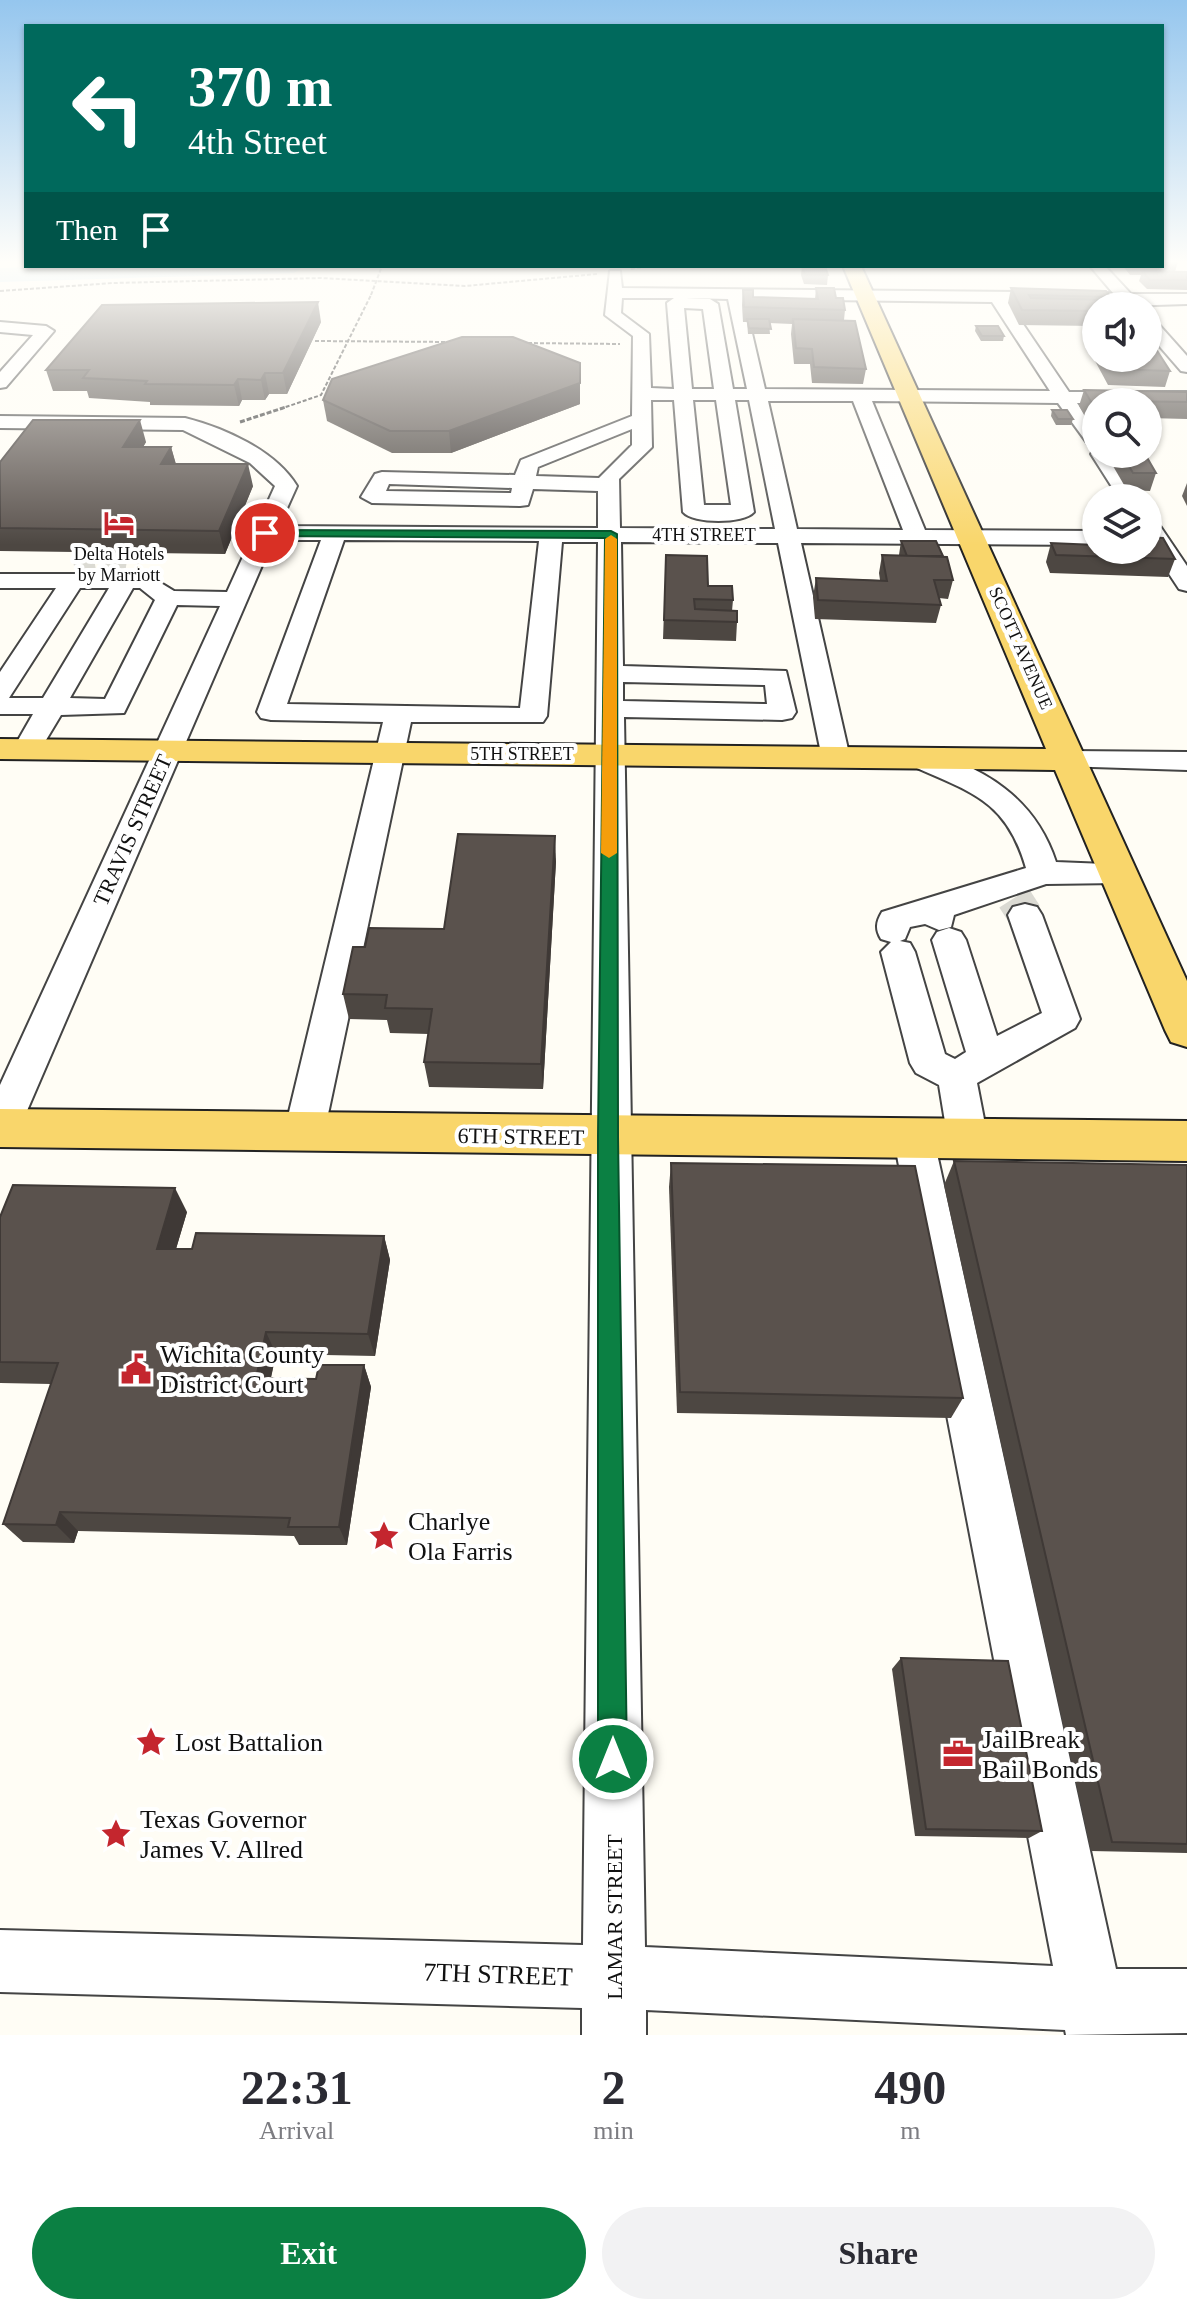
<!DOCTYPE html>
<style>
:root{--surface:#fff;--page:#f2f2f3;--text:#2b2b33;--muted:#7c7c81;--accent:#0b8043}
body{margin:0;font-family:Georgia,serif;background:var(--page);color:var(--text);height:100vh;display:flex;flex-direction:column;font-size:30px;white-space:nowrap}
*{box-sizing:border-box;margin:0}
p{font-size:26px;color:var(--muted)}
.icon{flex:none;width:44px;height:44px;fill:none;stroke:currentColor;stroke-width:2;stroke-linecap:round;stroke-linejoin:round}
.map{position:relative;height:2035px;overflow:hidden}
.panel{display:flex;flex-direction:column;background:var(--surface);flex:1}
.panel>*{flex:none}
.banner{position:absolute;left:24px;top:24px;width:1140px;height:244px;border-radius:0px;box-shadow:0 2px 6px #0004;background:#00695c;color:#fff;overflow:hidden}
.buttons{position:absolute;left:1082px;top:292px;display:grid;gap:16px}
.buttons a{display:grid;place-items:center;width:80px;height:80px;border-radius:50%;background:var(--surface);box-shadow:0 2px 6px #0004;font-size:40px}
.pin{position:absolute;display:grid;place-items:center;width:68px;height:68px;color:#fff;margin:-34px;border:4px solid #fff;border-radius:50%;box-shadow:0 2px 8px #0007}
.me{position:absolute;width:88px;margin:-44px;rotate:0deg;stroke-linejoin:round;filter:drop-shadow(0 0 6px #0008)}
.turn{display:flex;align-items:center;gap:28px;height:168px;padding:0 32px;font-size:36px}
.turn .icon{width:104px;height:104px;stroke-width:2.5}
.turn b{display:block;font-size:56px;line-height:68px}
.then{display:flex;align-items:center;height:76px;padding:0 32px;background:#0003;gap:16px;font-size:30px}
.eta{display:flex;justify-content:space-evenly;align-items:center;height:136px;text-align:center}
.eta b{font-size:48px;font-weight:600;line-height:56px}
.action{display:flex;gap:16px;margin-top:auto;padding:16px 32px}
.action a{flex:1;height:92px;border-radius:48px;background:var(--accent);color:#fff;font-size:32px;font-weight:600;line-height:92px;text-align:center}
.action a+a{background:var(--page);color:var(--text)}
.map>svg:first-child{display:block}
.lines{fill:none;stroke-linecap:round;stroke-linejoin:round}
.river{fill:#b9e0f7;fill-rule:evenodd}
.minor-tunnel-far1{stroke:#dbdad3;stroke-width:21;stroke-dasharray:21 11;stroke-linecap:butt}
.minor-tunnel{stroke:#dbdad3;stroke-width:35;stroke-dasharray:35 17;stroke-linecap:butt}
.minor-casing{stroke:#444;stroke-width:4}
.major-casing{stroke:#222;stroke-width:4}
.path-far1{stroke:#333;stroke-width:2;stroke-dasharray:4 2;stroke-linecap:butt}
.path{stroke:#333;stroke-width:3;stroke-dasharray:5 2;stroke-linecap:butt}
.minor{fill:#fff;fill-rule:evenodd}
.major{fill:#f9d66b;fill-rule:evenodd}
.path-bridge{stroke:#333;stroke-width:2;stroke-dasharray:4 2;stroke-linecap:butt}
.wall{fill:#4d4742}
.shaded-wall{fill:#3f3936}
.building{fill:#5a524d;stroke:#3f3936;stroke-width:2}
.route{fill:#0b8043;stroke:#07532c;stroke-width:2}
.slow{fill:#f59e0b}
.labels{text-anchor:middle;stroke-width:8;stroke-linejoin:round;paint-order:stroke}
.far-street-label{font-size:18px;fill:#111;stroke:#fff}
.far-poi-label{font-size:18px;fill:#111;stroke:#fff}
.street-label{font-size:22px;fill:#111;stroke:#fff}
.near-poi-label{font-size:26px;fill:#111;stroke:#fff;text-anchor:start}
.near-street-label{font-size:26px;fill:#111;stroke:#fff}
</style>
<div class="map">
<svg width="1187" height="2035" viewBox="0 0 1187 2035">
<rect width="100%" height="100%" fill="#fffdf5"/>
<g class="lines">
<polygon class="river" points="71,266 305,266 294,273 0,282 0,268"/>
<polyline class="minor-tunnel-far1" points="74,566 104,561 138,566"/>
<polyline class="minor-tunnel" points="1014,898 1025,915"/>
<g class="minor-casing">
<g id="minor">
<path d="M 1090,266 L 1105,266 L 1131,294 L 1187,294 L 1187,304 L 1124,306 L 1122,303 L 1008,302 L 1069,392 L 1187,392 L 1187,404 L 1077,403 L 1096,431 L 1096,454 L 1111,454 L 1141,498 L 1119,498 L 1091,454 L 1093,451 L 1058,403 L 872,401 L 925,530 L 1096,531 L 1096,545 L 801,543 L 850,758 L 846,764 L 826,764 L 822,758 L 778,543 L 621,542 L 623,666 L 786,671 L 796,712 L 792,718 L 782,720 L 624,717 L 645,1947 L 1053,1966 L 894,1140 L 900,1129 L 914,1124 L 928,1129 L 934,1140 L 1116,1969 L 1187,1969 L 1187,2033 L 1066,2035 L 1065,2030 L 646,2010 L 646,2035 L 582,2035 L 582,2008 L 0,1992 L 0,1930 L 583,1945 L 598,542 L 562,542 L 547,716 L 543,722 L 411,722 L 324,1133 L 318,1144 L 304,1149 L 290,1144 L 284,1133 L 383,722 L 271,720 L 261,718 L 257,712 L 321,540 L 273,540 L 20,1127 L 14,1138 L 0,1143 L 0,1085 L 220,606 L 177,605 L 124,713 L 61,715 L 37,755 L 17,755 L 13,749 L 33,714 L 0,714 L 0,672 L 56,588 L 0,588 L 0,574 L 146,574 L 174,591 L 227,592 L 275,486 L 250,463 L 183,430 L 0,428 L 0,416 L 185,418 C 224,428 275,450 297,486 L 279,526 L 598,528 L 598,491 L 533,489 L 528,505 L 520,506 L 372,503 L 361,497 L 375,474 L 382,472 L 515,475 L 521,460 L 632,416 L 633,336 L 605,315 L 610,271 L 620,271 L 622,288 L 1113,293 ZM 622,298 L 674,298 L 667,303 L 674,389 L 651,388 L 649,334 L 621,313 ZM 686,298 L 728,299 L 747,389 L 733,389 L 718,304 L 710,299 ZM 744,299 L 992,302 L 1050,391 L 765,389 ZM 684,308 L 703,309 L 714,389 L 692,389 ZM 651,400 L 674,400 L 683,512 C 693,524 744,524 754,512 L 735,400 L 749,400 L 775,529 L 620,528 L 619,479 L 652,447 ZM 693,400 L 716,400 L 731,505 L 704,505 ZM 768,401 L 853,401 L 903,530 L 797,529 ZM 632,429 L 632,445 L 599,478 L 536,476 L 538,467 ZM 389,484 L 512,488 L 511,493 L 386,491 ZM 344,540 L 539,541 L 520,708 L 287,704 ZM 80,588 L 109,588 L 43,698 L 9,698 ZM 133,588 L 140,588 L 155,600 L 105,699 L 70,698 ZM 623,682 L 765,685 L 767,704 L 623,701 Z"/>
<polygon points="1148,318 1154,319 1187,356 1187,372 1181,371 1148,333"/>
<polygon points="0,322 46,326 54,331 6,387 0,388 0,372 33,335 0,332"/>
<polygon points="1148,518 1156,520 1187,566 1187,591 1179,589 1148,542"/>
<path d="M 920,750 C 984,766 1035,798 1056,862 L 1130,865 L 1135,872 L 1130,879 L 1119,883 L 1046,884 L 954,915 L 951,927 L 939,930 L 925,924 L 910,927 L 905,939 L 900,941 L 910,943 L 915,952 L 945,1054 L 955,1059 L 966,1052 L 932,940 L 937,932 L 949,928 L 961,932 L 966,940 L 997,1036 L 1042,1013 L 1008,915 L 1013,907 L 1025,904 L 1037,907 L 1042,915 L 1080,1019 L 1075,1028 L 977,1083 L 988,1140 L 982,1151 L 968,1156 L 954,1151 L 948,1140 L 939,1085 L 916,1073 L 910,1063 L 881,952 L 891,942 L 881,939 C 875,929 876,922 882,912 L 1026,868 C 1006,799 970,792 910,765 L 906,759 L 910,753 Z"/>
<polygon points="1071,751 1187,752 1187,770 1061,766 1057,760 1061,754"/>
</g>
</g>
<g class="major-casing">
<g id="major">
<polygon points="843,266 861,266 1187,981 1187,1047 1171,1042 1165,1030 1055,770 0,759 0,739 1046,749"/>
<polygon points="0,1109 1187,1121 1187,1161 0,1147"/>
</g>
</g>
<g class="path-far1">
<polyline points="631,269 650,266"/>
<polyline points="0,291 113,283 321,278 465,286 597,274"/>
<polyline points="315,341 452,342"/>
<polyline points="522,343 620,344"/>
<polyline points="280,409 321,395 371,295"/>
</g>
<polyline class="path" points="240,422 286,407"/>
<use href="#minor" class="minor"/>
<use href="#major" class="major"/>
<polyline class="path-bridge" points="371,295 382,266"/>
</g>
<g class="wall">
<polygon points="1162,260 1178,261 1175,272 1187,272 1187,290 1147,289 1139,281 1141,275 1130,275 1123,266 1162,266"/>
<polygon points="802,266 828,275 827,285 804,284 801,275"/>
<polygon points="816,288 836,298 845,310 844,320 866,369 863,384 812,383 810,364 794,364 791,334 792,324 769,323 770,334 748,334 747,322 743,322 742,305 743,290 753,297 815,299"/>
<polygon points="1011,288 1111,297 1110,300 1096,306 1096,326 1019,325 1008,303"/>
<polygon points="321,322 287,394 269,394 265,400 242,400 239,406 150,405 150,402 89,398 87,391 53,391 46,370"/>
<polygon points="976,326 1004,336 1003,341 981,341 975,331"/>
<polygon points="1096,354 1096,358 1148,358 1170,371 1165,387 1108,385 1094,359"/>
<polygon points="1084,390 1187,392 1187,419 1148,418 1148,402 1096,402 1096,436 1079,406"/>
<polygon points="323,400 580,404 451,453 392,453 327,421"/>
<polygon points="1052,410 1073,419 1071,425 1056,425 1051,416"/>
<polygon points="146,442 143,447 171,447 176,464 253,486 225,554 0,551 0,462"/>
<polygon points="1106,454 1145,454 1156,473 1150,491 1127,490"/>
<polygon points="1187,483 1187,506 1182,496"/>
<polygon points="901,541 953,580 948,599 939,598 941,605 936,623 815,619 813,597 816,578 880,580 879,573 882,555 899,555"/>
<polygon points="1051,543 1175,559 1168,577 1050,573 1046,562"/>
<polygon points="666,555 708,586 733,600 732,611 737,622 736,641 663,639"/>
<polygon points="556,861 543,1089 429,1087 424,1062 429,1034 390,1033 387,1020 349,1019 343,994 365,947 444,929"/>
<polygon points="954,1161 1187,1165 1187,1853 1091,1851 944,1185"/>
<polygon points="671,1163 963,1398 951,1418 677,1413 669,1187"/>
<polygon points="187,1212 176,1249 192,1249 384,1236 390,1260 375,1356 276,1354 271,1378 316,1379 364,1365 371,1387 347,1545 299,1545 294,1536 78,1531 74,1543 23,1542 3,1524 51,1384 0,1383 0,1217"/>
<polygon points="901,1658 1042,1831 1029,1838 915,1836 892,1669"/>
</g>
<g class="shaded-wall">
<polygon points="318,302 321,322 287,394 283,373"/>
<polygon points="580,363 580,404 451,453 449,431"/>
<polygon points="265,373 269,394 265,400 261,380"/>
<polygon points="238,379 242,400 239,406 234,385"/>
<polygon points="140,420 146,442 130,469 123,447"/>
<polygon points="171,447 177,469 161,464"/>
<polygon points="248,464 253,486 225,554 219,531"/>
<polygon points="555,836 556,861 543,1089 541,1064"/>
<polygon points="175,1188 187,1212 169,1272 157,1249"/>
<polygon points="384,1236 390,1260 375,1356 368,1334"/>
<polygon points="266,1332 276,1354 266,1399 256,1378"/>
<polygon points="364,1365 371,1387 347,1545 339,1527"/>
<polygon points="60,1512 78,1531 74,1543 56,1525"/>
</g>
<g class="building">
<polygon points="802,266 825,266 828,275 805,275"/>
<polygon points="1142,271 1187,272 1187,280 1150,280"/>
<polygon points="816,288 834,288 836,298 843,298 845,310 744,307 743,290 753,290 753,297 818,299"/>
<polygon points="1011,288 1106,291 1111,297 1029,295 1031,298 1114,300 1118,306 1096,306 1096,311 1022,310"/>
<polygon points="318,302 283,373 265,373 261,380 238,379 234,385 145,384 147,381 83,378 89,370 46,370 102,305"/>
<polygon points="747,319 769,319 771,329 749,328"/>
<polygon points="793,319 855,321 866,369 814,367 812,349 796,348"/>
<polygon points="976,326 998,326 1004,336 982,336"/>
<polygon points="462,337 513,337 580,363 580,383 449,431 390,431 323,400 332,379"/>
<polygon points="1148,345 1154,346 1170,371 1113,369 1107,358 1148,358"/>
<polygon points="1084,390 1187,392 1187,402 1113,401 1114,402 1096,402 1096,410"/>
<polygon points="1052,410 1067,410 1073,419 1058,419"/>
<polygon points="33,420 140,420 123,447 171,447 161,464 248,464 219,531 0,528 0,462"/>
<polygon points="1122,454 1145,454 1156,473 1133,473"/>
<polygon points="1148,537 1163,538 1175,559 1056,555 1051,543 1096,545 1096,550 1148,550"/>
<polygon points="901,541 936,541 943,556 907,556"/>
<polygon points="666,555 707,556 708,586 732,586 733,600 694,599 695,609 737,611 737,622 664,620"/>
<polygon points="882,555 947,557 953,580 934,580 941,605 818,600 816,578 887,581"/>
<polygon points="458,834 555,836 541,1064 424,1062 432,1009 385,1008 387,995 343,994 353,947 365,947 369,928 444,929"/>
<polygon points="954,1161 1187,1165 1187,1844 1112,1842"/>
<polygon points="671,1163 915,1166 963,1398 680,1392"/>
<polygon points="13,1185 175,1188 157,1249 192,1249 196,1233 384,1236 368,1334 266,1332 256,1378 316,1379 319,1365 364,1365 339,1527 288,1527 290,1518 60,1512 56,1525 3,1524 58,1363 0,1362 0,1217"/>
<polygon points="901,1658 1008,1661 1042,1831 926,1829"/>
</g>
<linearGradient id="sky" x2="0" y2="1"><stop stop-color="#95c6ee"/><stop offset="0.48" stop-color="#fffefa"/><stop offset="1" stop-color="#fffefa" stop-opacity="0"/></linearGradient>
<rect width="1187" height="545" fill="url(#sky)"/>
<polygon class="route" points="261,530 611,531 617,534 618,1137 627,1759 623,1770 613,1774 602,1770 598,1759 598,1137 605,538 265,536"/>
<polygon class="slow" points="611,535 617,539 617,853 609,858 601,853 605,539"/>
<defs>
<g id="hotel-bare" transform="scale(2.4)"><path d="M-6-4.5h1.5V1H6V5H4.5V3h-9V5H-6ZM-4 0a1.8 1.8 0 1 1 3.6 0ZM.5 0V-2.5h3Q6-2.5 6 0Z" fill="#c4262e" stroke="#fff" stroke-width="2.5" paint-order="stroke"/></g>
<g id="civic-bare" transform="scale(2.4)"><path d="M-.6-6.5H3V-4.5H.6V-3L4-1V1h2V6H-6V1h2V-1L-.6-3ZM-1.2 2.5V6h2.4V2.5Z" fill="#c4262e" stroke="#fff" stroke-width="2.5" paint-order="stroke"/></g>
<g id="sight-bare" transform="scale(2.4)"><path d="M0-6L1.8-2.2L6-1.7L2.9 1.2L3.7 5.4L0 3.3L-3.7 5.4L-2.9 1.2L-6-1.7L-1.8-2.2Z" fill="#c4262e" stroke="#fff" stroke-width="2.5" paint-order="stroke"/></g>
<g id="office-bare" transform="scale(2.4)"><path d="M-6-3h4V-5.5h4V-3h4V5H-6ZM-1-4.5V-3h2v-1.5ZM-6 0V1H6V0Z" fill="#c4262e" stroke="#fff" stroke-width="2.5" paint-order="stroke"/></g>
</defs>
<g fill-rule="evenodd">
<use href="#hotel-bare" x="119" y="523"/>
<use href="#civic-bare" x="136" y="1369"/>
<use href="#sight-bare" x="384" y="1536"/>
<use href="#sight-bare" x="151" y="1742"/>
<use href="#office-bare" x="958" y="1754"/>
<use href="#sight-bare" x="116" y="1834"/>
</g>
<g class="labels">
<g class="far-street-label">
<text x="704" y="541">4TH STREET</text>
<text transform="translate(1021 648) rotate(66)" y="6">SCOTT AVENUE</text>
<text x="522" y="760">5TH STREET</text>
</g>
<g class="far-poi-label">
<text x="119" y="560">Delta Hotels<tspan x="119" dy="21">by Marriott</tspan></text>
</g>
<g class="street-label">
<text transform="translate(132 830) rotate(-66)" y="8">TRAVIS STREET</text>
<text transform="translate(521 1136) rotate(1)" y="8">6TH STREET</text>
<text transform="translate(614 1917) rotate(-90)" y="8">LAMAR STREET</text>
</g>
<g class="near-poi-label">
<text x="160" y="1363">Wichita County<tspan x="160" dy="30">District Court</tspan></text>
<text x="408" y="1530">Charlye<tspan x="408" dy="30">Ola Farris</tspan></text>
<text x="982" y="1748">JailBreak<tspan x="982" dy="30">Bail Bonds</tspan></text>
<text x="175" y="1751">Lost Battalion</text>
<text x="140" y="1828">Texas Governor<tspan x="140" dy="30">James V. Allred</tspan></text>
</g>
<g class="near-street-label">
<text transform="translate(498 1974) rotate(2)" y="9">7TH STREET</text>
</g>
</g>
</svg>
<div class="buttons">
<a><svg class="icon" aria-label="sound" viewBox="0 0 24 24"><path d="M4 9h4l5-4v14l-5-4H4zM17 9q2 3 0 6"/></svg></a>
<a><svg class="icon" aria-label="search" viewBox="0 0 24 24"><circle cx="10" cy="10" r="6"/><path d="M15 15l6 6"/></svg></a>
<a><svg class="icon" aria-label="layers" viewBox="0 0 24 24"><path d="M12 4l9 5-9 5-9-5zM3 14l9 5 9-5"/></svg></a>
</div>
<div class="pin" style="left:265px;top:533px;background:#d93025"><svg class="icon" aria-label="arrive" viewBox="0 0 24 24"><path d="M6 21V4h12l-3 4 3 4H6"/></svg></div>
<svg class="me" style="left:613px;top:1759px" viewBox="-20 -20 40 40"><circle r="17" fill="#0b8043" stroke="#fff" stroke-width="3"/><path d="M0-11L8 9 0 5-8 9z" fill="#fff"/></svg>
<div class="banner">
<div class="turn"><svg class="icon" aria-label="left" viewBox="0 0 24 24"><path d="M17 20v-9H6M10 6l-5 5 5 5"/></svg><div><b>370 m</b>4th Street</div></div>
<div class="then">Then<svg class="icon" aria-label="arrive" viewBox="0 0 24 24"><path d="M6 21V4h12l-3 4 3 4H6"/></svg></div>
</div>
</div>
<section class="panel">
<div class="eta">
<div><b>22:31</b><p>Arrival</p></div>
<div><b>2</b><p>min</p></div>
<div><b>490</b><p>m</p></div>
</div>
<div class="action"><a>Exit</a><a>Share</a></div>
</section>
